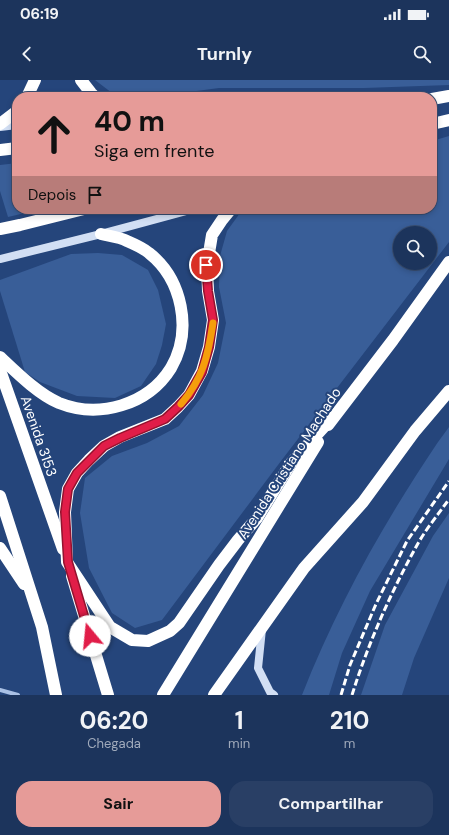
<!DOCTYPE html>
<html lang="pt">
<style>
:root{--surface:#1c345c;--page:#293f65;--text:#f1f3f6;--muted:#a0aabb;--line:#3a4f72;--accent:#e69b98}
body{margin:0;font-family:"DM Sans",sans-serif;background:var(--page);color:var(--text);height:100vh;display:flex;flex-direction:column;font-size:15px;white-space:nowrap}
*{box-sizing:border-box;margin:0}
p{font-size:13px;color:var(--muted)}
.icon{flex:none;width:22px;height:22px;fill:none;stroke:currentColor;stroke-width:2;stroke-linecap:round;stroke-linejoin:round}
.map{position:relative;height:615px;overflow:hidden}
.sheet{display:flex;flex-direction:column;background:var(--surface);flex:1}
.sheet>*{flex:none}
.hud{position:absolute;left:12px;top:12px;width:425px;height:122px;border-radius:16px;box-shadow:0 2px 6px #0003,0 0 0 1px var(--line);background:#e69b98;color:#111;overflow:hidden}
.controls{position:absolute;left:393px;top:146px;display:grid;gap:8px}
.controls a{display:grid;place-items:center;width:44px;height:44px;border-radius:50%;background:var(--surface);box-shadow:0 2px 6px #0003,0 0 0 1px var(--line);font-size:20px}
.pin{position:absolute;display:grid;place-items:center;width:34px;height:34px;color:#fff;margin:-17px;border:2px solid #fff;border-radius:50%;box-shadow:0 1px 4px #0007}
.me{position:absolute;width:44px;margin:-22px;rotate:343deg;stroke-linejoin:round;filter:drop-shadow(0 0 3px #0008)}
.turn{display:flex;align-items:center;gap:14px;height:84px;padding:0 16px;font-size:18px}
.turn .icon{width:52px;height:52px;stroke-width:2.5}
.turn b{display:block;font-size:28px;line-height:34px}
.then{display:flex;align-items:center;height:38px;padding:0 16px;background:#0003;gap:8px;font-size:15px}
.eta{display:flex;justify-content:space-evenly;align-items:center;height:68px;text-align:center}
.eta b{font-size:24px;font-weight:700;line-height:28px}
.button{display:flex;gap:8px;margin-top:auto;padding:8px 16px}
.button a{flex:1;height:46px;border-radius:16px;background:var(--accent);color:#111;font-size:16px;font-weight:700;line-height:46px;text-align:center}
.button a+a{background:var(--page);color:var(--text)}
.status{display:flex;justify-content:space-between;align-items:center;height:28px;padding:0 20px;background:var(--surface);direction:ltr}
.status svg{height:11px;fill:currentColor}
header{display:flex;justify-content:space-between;align-items:center;height:52px;padding:0 16px;background:var(--surface);font-size:18px;font-weight:700}
.map>svg:first-child{display:block}
.green{fill:#395e98;fill-rule:evenodd}
.lines{fill:none;stroke-linecap:round;stroke-linejoin:round}
.street{stroke:#a9c0e4;stroke-width:4}
.secondary{stroke:#d2dff4;stroke-width:8}
.highway{stroke:#fff;stroke-width:12}
.rail{stroke:#fff;stroke-width:3;stroke-dasharray:7 3;stroke-linecap:butt}
.route-casing{stroke:#92132f;stroke-width:10}
.route{stroke:#e11d48;stroke-width:7}
.slow{stroke:#f59e0b;stroke-width:7}
.labels{text-anchor:middle;stroke-width:4;stroke-linejoin:round;paint-order:stroke}
.street-label{font-size:14px;fill:#fff;stroke:#25457b}
</style>
<div class="status"><b>06:19</b><svg viewBox="0 0 49 12"><path d="M0 12V9h3v3zM5 12V6h3v6zM10 12V3h3v9zM15 12V0h3v12zM26 1h20v11H26zM47 4h2v5h-2z"/></svg></div>
<header><svg class="icon" aria-label="back" viewBox="0 0 24 24"><path d="M15 5l-7 7 7 7"/></svg>Turnly<svg class="icon" aria-label="search" viewBox="0 0 24 24"><circle cx="10" cy="10" r="6"/><path d="M15 15l6 6"/></svg></header>
<div class="map">
<svg width="449" height="615" viewBox="0 0 449 615">
<rect width="100%" height="100%" fill="#25457b"/>
<g class="green">
<polygon points="95,0 449,0 449,5 364,8 219,8 152,17 137,17 112,13"/>
<path d="M 449,56 L 449,162 L 281,381 L 162,540 L 135,548 L 112,533 L 89,488 L 80,433 L 85,398 L 112,376 L 147,363 L 179,346 L 203,315 L 218,283 L 226,243 L 219,207 L 220,176 L 227,151 L 240,133 L 249,129 L 432,129 L 432,61 ZM 400,153 L 430,153 L 430,183 L 400,183 Z"/>
<polygon points="17,83 17,129 42,129 8,137 0,111 0,85"/>
<polygon points="98,173 122,175 148,190 158,210 166,244 162,265 156,284 141,306 115,318 77,316 40,302 25,292 0,211 0,200 71,174"/>
<path d="M 449,347 L 449,379 L 370,511 L 342,573 L 329,615 L 302,615 C 330,544 365,477 405,413 C 419,391 433,368 449,347 Z"/>
<polygon points="449,433 449,498 414,578 402,615 361,615 385,545 433,456"/>
</g>
<g class="lines">
<polyline class="street" points="0,610 18,615"/>
<g class="secondary">
<polyline points="279,17 280,17"/>
<polyline points="0,47 17,45"/>
<polyline points="0,179 101,154 194,129"/>
<polyline points="262,549 258,588 270,612 274,615"/>
</g>
<g class="highway">
<polyline points="81,0 91,13 95,17"/>
<polyline points="27,17 35,0"/>
<polyline points="432,19 449,16"/>
<polyline points="0,44 17,31"/>
<polyline points="432,44 449,40"/>
<polyline points="0,70 17,68"/>
<polyline points="231,129 222,140 212,155 207,185 208,211 213,240 209,267 202,291 189,315 178,327 165,339 120,357 104,366 89,380 77,393 68,409 65,432 67,482 110,547 132,560 148,561 170,551 179,543 219,485 238,460 257,438 291,383 333,337"/>
<polyline points="0,149 20,145 84,129"/>
<path d="M 0,277 C 16,292 38,314 59,323 C 99,339 148,325 171,288 C 193,250 182,199 149,173 C 143,168 134,164 127,161 C 120,157 109,156 101,154"/>
<polyline points="0,290 63,469"/>
<polyline points="328,345 393,260 449,182"/>
<polyline points="0,416 42,547 56,615"/>
<polyline points="0,468 24,504"/>
<polyline points="72,496 108,615"/>
<polyline points="163,615 318,362"/>
<polyline points="214,615 304,488 363,422 415,351 449,311"/>
</g>
<g class="rail">
<polyline points="341,615 350,585 376,524 407,461 449,401"/>
<path d="M 352,615 C 368,564 390,514 416,467 C 425,450 438,435 449,419"/>
</g>
</g>
<g class="lines">
<g class="route-casing">
<polyline id="route" points="90,556 68,482 65,432 68,409 77,393 104,366 120,358 165,339 178,327 189,315 202,292 209,267 213,240 208,211 206,185"/>
</g>
<use href="#route" class="route"/>
<path class="slow" d="M 181,324 C 203,298 208,276 213,243"/>
</g>
<g class="labels">
<g class="street-label">
<text transform="translate(39 356) rotate(71)" y="5">Avenida 3153</text>
<text transform="translate(289 383) rotate(-57)" y="5">Avenida Cristiano Machado</text>
</g>
</g>
</svg>
<div class="controls">
<a><svg class="icon" aria-label="search" viewBox="0 0 24 24"><circle cx="10" cy="10" r="6"/><path d="M15 15l6 6"/></svg></a>
</div>
<div class="pin" style="left:206px;top:185px;background:#d93025"><svg class="icon" aria-label="arrive" viewBox="0 0 24 24"><path d="M6 21V4h12l-3 4 3 4H6"/></svg></div>
<svg class="me" style="left:90px;top:556px" viewBox="-20 -20 40 40"><circle r="19" fill="#fff"/><path d="M0-13L10 11 0 6-10 11z" fill="#e11d48"/></svg>
<div class="hud">
<div class="turn"><svg class="icon" aria-label="ahead" viewBox="0 0 24 24"><path d="M12 20V5M6 11l6-6 6 6"/></svg><div><b>40 m</b>Siga em frente</div></div>
<div class="then">Depois<svg class="icon" aria-label="arrive" viewBox="0 0 24 24"><path d="M6 21V4h12l-3 4 3 4H6"/></svg></div>
</div>
</div>
<section class="sheet">
<div class="eta">
<div><b>06:20</b><p>Chegada</p></div>
<div><b>1</b><p>min</p></div>
<div><b>210</b><p>m</p></div>
</div>
<div class="button"><a>Sair</a><a>Compartilhar</a></div>
</section>
